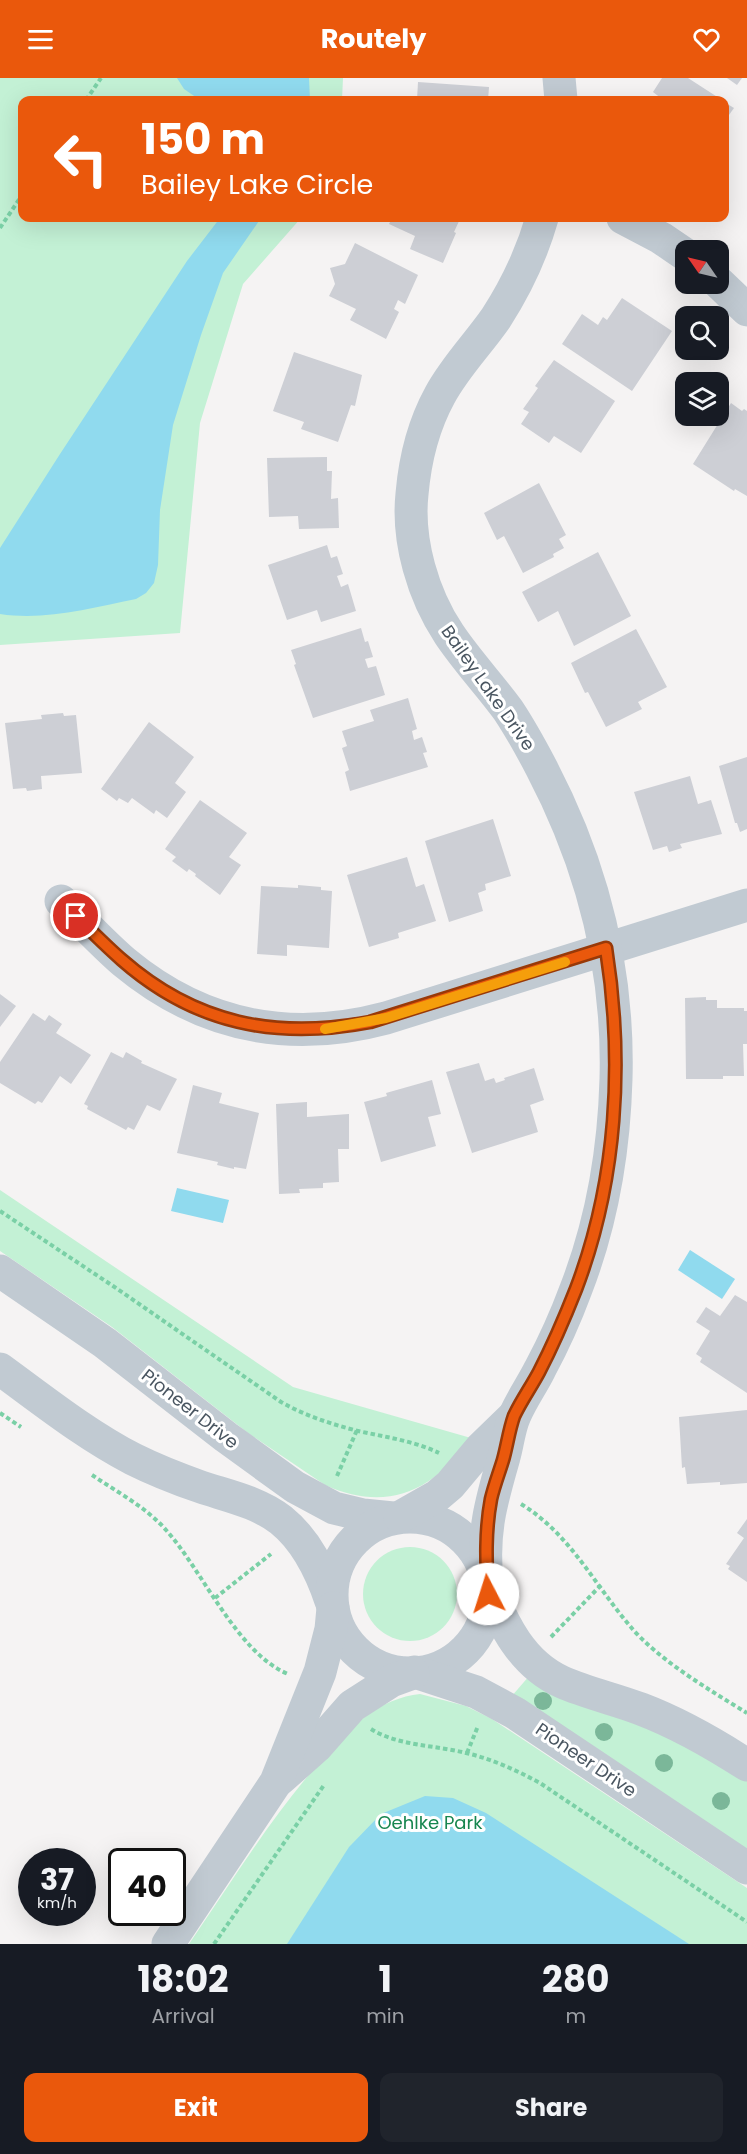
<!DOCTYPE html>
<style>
:root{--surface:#171b24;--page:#20242c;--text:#f1f3f6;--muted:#9ea1a6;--accent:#ea580c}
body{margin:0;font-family:Poppins,sans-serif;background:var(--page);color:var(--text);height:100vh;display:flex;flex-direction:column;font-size:22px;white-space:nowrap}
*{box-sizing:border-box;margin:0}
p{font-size:20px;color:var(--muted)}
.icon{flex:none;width:33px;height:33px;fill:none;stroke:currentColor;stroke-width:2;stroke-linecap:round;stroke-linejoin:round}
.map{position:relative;height:1866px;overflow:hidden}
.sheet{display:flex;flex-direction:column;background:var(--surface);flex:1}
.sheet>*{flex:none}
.hud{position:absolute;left:18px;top:18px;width:711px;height:126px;border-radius:12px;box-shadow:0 6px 24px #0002;background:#ea580c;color:#fff;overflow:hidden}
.needle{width:39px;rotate:304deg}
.controls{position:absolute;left:675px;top:162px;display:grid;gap:12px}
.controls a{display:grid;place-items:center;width:54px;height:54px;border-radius:12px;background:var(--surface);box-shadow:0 6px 24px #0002;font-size:30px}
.speed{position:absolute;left:18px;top:1770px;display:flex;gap:12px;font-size:30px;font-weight:700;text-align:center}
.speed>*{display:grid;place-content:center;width:78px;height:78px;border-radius:50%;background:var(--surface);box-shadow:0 6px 24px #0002;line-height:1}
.speed small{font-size:15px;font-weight:400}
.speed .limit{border:3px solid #111;border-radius:9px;background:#fff;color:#111}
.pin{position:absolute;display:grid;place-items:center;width:51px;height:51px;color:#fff;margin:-26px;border:3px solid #fff;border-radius:50%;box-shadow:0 2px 6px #0007}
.me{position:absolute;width:66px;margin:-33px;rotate:355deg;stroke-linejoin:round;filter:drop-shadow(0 0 4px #0008)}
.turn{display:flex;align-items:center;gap:21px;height:126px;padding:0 24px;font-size:27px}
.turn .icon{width:78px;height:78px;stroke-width:2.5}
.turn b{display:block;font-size:42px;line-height:51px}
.eta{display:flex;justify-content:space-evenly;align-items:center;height:102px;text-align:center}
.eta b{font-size:36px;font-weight:700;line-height:42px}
.action{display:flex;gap:12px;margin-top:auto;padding:12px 24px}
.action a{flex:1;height:69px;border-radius:12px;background:var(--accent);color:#fff;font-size:24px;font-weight:700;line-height:69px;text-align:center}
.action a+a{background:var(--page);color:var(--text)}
header{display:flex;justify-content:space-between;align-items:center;height:78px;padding:0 24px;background:var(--accent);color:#fff;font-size:27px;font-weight:700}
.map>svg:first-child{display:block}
.green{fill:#c3f1d5}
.water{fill:#90daee}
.building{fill:#cdcfd5}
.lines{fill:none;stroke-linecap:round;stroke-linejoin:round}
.path{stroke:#7ad0a6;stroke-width:4;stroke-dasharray:4.5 3;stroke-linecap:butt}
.minor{stroke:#c1cad2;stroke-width:33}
.tree{fill:#7bb799}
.route-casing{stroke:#983908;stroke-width:15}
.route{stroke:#ea580c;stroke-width:10}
.slow{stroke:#f59e0b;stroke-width:10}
.labels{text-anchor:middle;stroke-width:6;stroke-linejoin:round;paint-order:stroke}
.street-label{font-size:18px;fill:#4a5661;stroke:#fff}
.park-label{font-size:18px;fill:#17864f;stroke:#fff}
</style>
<header><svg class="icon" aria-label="menu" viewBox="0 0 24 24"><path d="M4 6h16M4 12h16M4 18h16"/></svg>Routely<svg class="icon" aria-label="heart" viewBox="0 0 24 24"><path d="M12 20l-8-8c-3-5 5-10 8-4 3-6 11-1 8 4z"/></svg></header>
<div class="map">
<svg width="747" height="1866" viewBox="0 0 747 1866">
<rect width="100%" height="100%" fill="#f5f3f3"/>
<g class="green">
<polygon points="0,0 343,0 342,22 22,22 22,140 301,140 243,206 200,345 180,555 0,567"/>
<path d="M 0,1112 L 293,1309 L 471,1360 C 434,1413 387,1435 325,1407 L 248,1355 L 112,1249 L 0,1173 Z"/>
<circle cx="410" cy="1516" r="47"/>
<polygon points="530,1597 619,1635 747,1700 747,1775 511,1619"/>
<path d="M 420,1616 L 466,1628 L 492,1641 L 747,1810 L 747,1866 L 189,1866 C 233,1802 274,1734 327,1676 C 339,1663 351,1649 366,1638 C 382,1626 401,1618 420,1616 Z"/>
</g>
<g class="water">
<polygon points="177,0 309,0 310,22 200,22 184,11"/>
<path d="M 220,140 L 261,140 L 223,195 L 201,257 L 173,347 L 160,432 L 158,487 L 154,505 L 146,515 L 136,521 C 91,530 45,543 0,536 L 0,470 L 60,376 L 187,183 Z"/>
<polygon points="177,1110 229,1122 223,1145 171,1133"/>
<polygon points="690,1172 735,1201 722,1221 678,1192"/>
<polygon points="425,1718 453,1720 486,1735 689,1866 287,1866 349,1769 381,1736"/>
</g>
<g class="building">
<polygon points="662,0 688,0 722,22 661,22 662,21 653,14"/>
<polygon points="727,0 742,0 737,7"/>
<polygon points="418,4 489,9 488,22 417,22"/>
<polygon points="724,24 734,30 724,44"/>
<polygon points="392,140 460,141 454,154 456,155 443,185 410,171 415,158 389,146"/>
<polygon points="355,165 418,197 405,226 398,222 394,231 399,234 386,261 350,242 356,231 329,218 335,206 330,190 345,186"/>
<polygon points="622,220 672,253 632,313 562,266 582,236 598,247 603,239 607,242"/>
<polygon points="294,274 362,297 355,328 351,327 338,364 301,351 304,344 273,333"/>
<polygon points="554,282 615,323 581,375 554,358 549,365 521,346 529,334 523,331 538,310 535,308"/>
<polygon points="731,325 742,333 744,331 747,333 747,418 735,411 734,413 693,386"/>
<polygon points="327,379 327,393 332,393 331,421 338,420 339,450 299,451 298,438 269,439 267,380"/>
<polygon points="539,405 566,457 559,461 564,470 553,476 554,479 523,495 504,458 497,462 484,435"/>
<polygon points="327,467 331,480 337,478 343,496 337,498 341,509 348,506 356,533 321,544 317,532 287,542 268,487"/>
<polygon points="598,474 631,538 574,568 558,533 538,544 522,514"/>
<polygon points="361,550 365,564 368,563 373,579 365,581 368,590 376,588 385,617 313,640 294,587 296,586 291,572"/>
<polygon points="636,551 667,609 638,624 642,631 606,649 588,614 585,615 571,585"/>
<polygon points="408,620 417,651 412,653 414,662 422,659 427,674 423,675 428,689 350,713 345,694 349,692 342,670 347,668 342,653 374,643 370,632"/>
<polygon points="63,635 64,638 76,637 82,695 41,698 42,711 27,713 26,710 13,711 5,645 42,641 41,637"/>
<polygon points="149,644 194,679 175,705 186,714 167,740 156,732 154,736 132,720 128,725 119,720 117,723 101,711"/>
<polygon points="747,679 747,751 740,754 737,745 735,745 719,688"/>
<polygon points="690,698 698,726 711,722 722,756 680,766 682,770 669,774 667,768 653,772 634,714"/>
<polygon points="200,722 247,755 229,779 241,787 220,817 195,798 196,796 189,791 187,794 172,783 176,779 165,771"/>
<polygon points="493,741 511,798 485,806 486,812 478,815 483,833 449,844 425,763"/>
<polygon points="407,779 416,809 424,806 436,843 398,855 399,860 369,869 347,797"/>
<polygon points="298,807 321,809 321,812 332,813 329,870 287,867 287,878 257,876 261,808 298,810"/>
<polygon points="0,916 16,928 0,949"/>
<polygon points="706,919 706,922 717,922 717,930 744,930 744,933 747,933 747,966 743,966 744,998 723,998 723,1001 686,1001 685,920"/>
<polygon points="33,935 45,943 49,937 62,946 56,955 91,977 71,1006 60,998 42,1025 38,1023 35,1026 0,1005 0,984"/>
<polygon points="111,974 123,980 126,974 142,983 141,985 177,1001 160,1033 147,1027 134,1052 128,1049 126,1052 87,1031 88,1028 84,1026"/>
<polygon points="479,985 485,1003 494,1000 496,1005 505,1002 504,1000 534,990 544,1022 530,1027 538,1054 472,1075 446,994"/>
<polygon points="432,1002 441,1036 428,1039 436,1068 381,1084 364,1024 387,1018 386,1015"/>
<polygon points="193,1007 222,1015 219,1025 259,1035 246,1091 234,1089 234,1091 217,1087 218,1084 177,1075"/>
<polygon points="307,1024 307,1039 349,1036 349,1071 338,1071 339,1104 323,1105 323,1110 299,1111 300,1115 279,1116 276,1026"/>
<polygon points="735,1217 747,1224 747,1315 700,1284 702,1280 696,1276 710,1253 696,1244 706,1229 720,1238"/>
<polygon points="747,1332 747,1405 720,1407 720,1404 687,1406 685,1389 682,1390 679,1339"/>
<polygon points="747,1441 747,1504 728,1491 730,1488 726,1486 744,1460 737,1455"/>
</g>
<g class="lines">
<g class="path">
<polyline points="86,22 101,0"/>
<polyline points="0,150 22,117"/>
<path d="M 0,1133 L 113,1208 L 281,1324 C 304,1337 328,1345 354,1352 C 383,1359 412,1362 439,1375"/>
<polyline points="0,1335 21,1349"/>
<path d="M 92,1397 C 117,1414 146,1429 166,1452 C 203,1493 237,1575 288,1596"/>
<polyline points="337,1398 357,1352"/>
<path d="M 521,1426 C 570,1456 594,1506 630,1548 C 657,1581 711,1613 747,1635"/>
<polyline points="215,1520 271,1476"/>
<polyline points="551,1559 601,1507"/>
<path d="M 371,1651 C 398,1668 435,1667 466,1675 C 492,1681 516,1692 540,1705 L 747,1844"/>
<polyline points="467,1675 478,1648"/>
<polyline points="214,1866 324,1707"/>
</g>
<g class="minor">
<polyline points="559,0 561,22"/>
<polyline points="623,140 661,160 686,177"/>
<polyline points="718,204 747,232"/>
<path d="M 61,823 C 82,843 102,865 124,884 C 201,948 289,966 386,940 L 747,827"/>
<polyline points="0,1193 105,1265 226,1359 295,1409 334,1430 363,1437 393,1440"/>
<path d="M 0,1291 C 44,1323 85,1356 133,1381 C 155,1392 178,1401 201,1409 C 228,1418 258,1424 281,1442 C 307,1463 321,1493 331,1523"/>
<circle cx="410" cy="1517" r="78"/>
<polyline points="400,1439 437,1418 450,1407 481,1370 514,1338"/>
<path d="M 487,1502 C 482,1455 491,1424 504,1379 C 508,1365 509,1350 515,1337 C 522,1321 532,1307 540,1291 C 554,1265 566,1238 576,1211 C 602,1144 614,1073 616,1001 C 619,892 592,786 541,689 C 531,670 520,650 508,632 C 489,606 467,583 449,556 C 423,517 407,463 412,416 C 415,381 423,348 440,317 C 455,289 478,266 496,240 C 516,209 532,175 542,140"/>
<path d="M 488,1508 C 503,1547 522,1586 562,1604 C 587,1615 615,1621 641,1631 C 678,1645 713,1665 747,1687"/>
<polyline points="415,1594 476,1614 515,1635 747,1790"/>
<polyline points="280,1701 316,1669 352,1628 391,1603 413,1595"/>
<polyline points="168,1866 276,1704 320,1594 331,1551 333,1530"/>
</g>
</g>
<g class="tree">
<circle cx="543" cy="1623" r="9"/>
<circle cx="604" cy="1654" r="9"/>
<circle cx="664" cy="1685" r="9"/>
<circle cx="721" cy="1723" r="9"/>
</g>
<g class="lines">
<g class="route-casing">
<path id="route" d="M 76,838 C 91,853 106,868 122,882 C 195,946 276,962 370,944 L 606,870 C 624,984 617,1103 576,1211 C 565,1239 553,1267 539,1294 C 531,1309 521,1323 514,1338 C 509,1352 507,1368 503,1382 C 499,1395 494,1408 491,1421 C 485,1453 486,1484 488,1516"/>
</g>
<use href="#route" class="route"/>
<polyline class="slow" points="325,951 386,940 565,884"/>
</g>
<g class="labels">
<g class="street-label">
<text transform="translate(488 610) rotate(55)" y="6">Bailey Lake Drive</text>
<text transform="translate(190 1331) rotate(38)" y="6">Pioneer Drive</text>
<text transform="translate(586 1682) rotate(34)" y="6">Pioneer Drive</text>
</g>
<g class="park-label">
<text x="430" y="1751">Oehlke Park</text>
</g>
</g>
</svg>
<div class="controls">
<a><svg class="needle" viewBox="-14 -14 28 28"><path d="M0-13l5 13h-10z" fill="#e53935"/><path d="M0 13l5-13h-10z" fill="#9ea1a6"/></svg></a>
<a><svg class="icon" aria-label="search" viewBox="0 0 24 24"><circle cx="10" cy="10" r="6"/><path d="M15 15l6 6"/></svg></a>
<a><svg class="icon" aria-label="layers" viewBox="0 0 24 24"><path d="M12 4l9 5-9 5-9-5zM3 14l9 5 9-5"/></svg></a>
</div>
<div class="speed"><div>37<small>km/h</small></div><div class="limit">40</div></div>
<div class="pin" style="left:76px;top:838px;background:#d93025"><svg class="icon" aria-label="arrive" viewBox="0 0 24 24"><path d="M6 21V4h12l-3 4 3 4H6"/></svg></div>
<svg class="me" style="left:488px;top:1516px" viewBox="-20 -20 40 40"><circle r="19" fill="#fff"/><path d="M0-13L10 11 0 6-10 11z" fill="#ea580c"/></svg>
<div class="hud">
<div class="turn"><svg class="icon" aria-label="left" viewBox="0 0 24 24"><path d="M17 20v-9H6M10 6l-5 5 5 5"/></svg><div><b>150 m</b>Bailey Lake Circle</div></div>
</div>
</div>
<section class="sheet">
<div class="eta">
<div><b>18:02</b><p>Arrival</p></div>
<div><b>1</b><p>min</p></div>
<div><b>280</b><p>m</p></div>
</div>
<div class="action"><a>Exit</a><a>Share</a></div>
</section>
